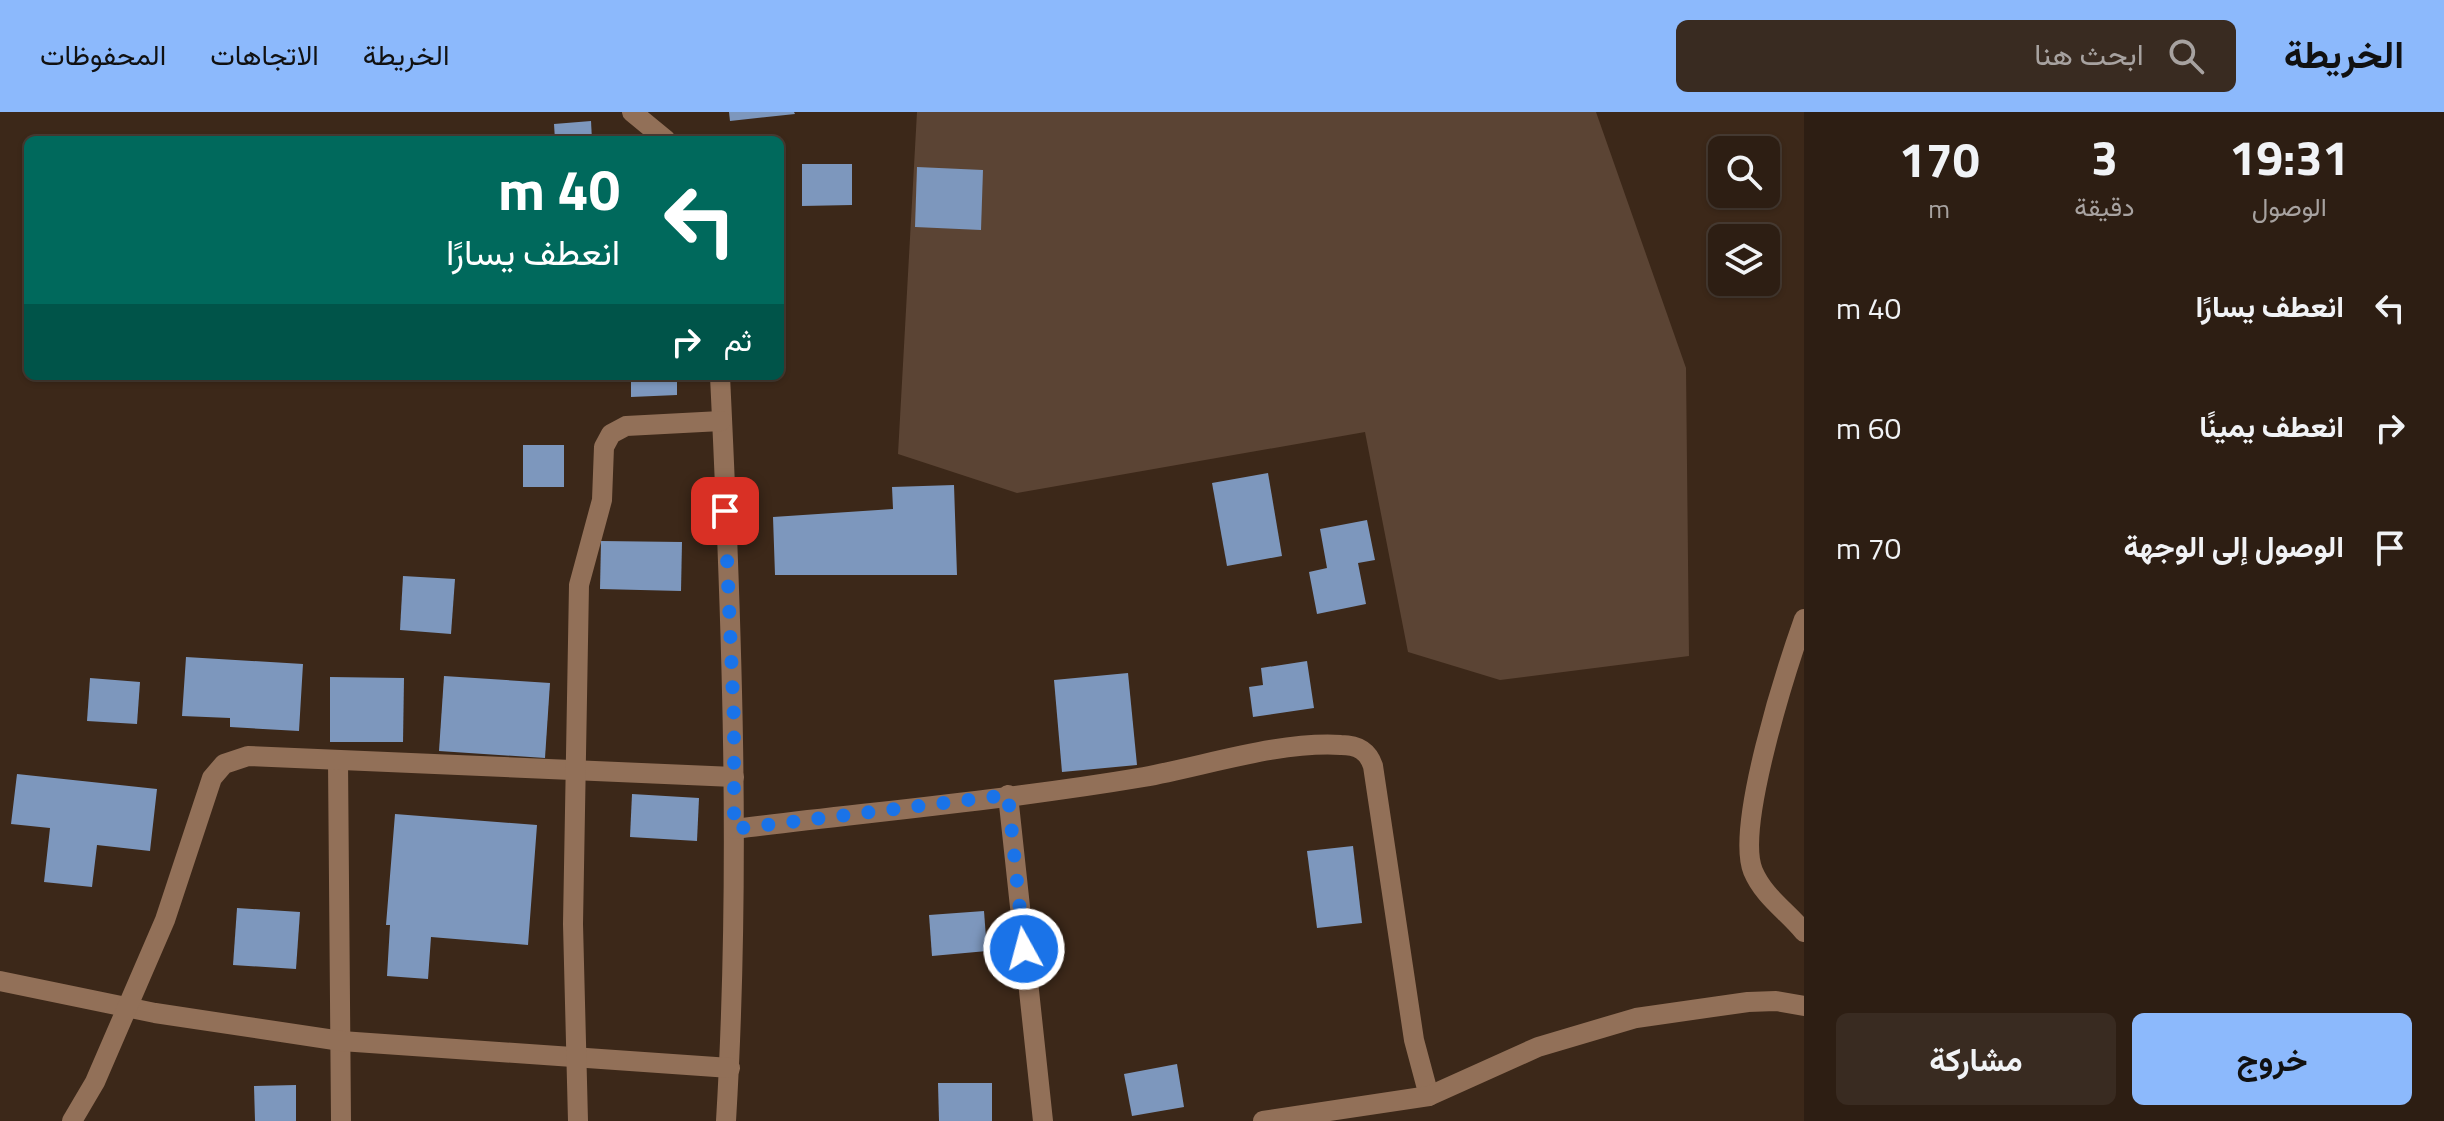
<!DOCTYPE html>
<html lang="ar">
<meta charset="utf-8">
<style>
:root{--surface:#2d1e13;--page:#392b21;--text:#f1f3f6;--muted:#a7a2a0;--line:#483c33;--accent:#8cb9fc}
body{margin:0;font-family:"Titillium Web",Vazirmatn,sans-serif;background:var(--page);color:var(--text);direction:rtl;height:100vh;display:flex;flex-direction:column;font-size:30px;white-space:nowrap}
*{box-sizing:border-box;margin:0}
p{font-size:26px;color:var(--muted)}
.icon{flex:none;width:44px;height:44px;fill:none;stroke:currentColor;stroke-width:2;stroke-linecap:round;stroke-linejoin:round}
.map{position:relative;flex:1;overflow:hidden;direction:ltr}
.panel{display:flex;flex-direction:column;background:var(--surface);width:640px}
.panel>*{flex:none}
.hud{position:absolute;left:24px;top:24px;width:760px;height:244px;border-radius:12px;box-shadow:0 2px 6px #0004,0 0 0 2px var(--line);direction:rtl;background:#00695c;color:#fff;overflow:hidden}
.buttons{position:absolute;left:1708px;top:24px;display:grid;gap:16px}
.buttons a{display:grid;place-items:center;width:72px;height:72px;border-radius:12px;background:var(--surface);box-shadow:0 2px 6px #0004,0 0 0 2px var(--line);font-size:40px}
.pin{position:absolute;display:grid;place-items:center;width:68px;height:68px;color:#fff;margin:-34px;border-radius:16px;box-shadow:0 4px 12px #0006}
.me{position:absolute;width:88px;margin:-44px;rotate:353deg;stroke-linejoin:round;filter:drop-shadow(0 0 6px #0008)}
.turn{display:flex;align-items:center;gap:28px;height:168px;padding:0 32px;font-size:36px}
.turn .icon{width:104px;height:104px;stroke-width:2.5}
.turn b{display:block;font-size:56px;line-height:68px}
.then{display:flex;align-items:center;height:76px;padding:0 32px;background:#0003;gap:16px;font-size:30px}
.eta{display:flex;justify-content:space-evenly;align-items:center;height:136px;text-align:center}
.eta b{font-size:48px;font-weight:700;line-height:56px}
.cta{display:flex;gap:16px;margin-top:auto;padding:16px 32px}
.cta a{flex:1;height:92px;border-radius:12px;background:var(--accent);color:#111;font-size:32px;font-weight:700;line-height:92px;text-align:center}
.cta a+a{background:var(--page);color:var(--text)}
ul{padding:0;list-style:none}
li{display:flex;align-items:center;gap:24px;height:120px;padding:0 32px}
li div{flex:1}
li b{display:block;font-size:30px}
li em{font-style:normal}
header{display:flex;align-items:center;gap:48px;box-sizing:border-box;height:112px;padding:0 40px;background:var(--accent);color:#111}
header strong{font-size:38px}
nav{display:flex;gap:44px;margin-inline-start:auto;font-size:28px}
.search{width:560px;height:72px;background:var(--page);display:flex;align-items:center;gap:20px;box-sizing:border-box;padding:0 28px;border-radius:12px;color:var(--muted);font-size:30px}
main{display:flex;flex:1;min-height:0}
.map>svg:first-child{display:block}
.green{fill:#5b4434}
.building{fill:#7d97bd}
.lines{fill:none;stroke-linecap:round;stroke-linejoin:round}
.minor{stroke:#927058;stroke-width:20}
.route{stroke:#1a73e8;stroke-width:14;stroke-dasharray:0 25.2}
</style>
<header>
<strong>الخريطة</strong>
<div class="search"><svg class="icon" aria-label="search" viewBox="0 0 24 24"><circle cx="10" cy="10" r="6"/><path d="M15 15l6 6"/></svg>ابحث هنا</div>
<nav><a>الخريطة</a><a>الاتجاهات</a><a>المحفوظات</a></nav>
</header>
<main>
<section class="panel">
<div class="eta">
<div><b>19:31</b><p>الوصول</p></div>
<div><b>3</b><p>دقيقة</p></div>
<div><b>170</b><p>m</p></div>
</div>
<ul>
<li><svg class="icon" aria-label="left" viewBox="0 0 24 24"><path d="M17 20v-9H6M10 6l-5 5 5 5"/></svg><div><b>انعطف يسارًا</b></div><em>40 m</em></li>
<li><svg class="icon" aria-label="right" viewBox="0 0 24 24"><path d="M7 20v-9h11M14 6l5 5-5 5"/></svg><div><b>انعطف يمينًا</b></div><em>60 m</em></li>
<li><svg class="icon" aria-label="arrive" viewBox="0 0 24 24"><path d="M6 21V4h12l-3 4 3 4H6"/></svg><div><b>الوصول إلى الوجهة</b></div><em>70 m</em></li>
</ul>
<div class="cta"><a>خروج</a><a>مشاركة</a></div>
</section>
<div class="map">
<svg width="1804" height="1009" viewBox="0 0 1804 1009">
<rect width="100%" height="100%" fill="#3c2819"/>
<polygon class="green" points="917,0 1596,0 1686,256 1689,544 1500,568 1408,540 1365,320 1017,381 898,342"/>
<g class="building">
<polygon points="729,0 794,0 795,2 730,9"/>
<polygon points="591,9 592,28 555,28 554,12"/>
<polygon points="802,52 852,52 852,93 802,94"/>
<polygon points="917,55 983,58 981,118 915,115"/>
<polygon points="631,264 677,264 677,283 631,285"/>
<rect x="523" y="333" width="41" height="42"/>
<polygon points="1268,361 1282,444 1227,454 1212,371"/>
<polygon points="954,373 957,463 775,463 773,405 893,397 892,375"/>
<polygon points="1367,408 1375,448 1358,451 1366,492 1317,502 1309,460 1327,456 1320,417"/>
<polygon points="601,429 682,430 681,479 600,477"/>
<polygon points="403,464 455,467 451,522 400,518"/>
<polygon points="186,545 303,552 299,619 230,615 230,606 182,604"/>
<polygon points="1307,549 1314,596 1253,605 1249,575 1263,573 1261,556"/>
<polygon points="1128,561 1137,653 1062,660 1054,568"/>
<polygon points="444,564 550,571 545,646 439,639"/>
<polygon points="330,565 404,566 403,630 330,630"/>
<polygon points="90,566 140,570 137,612 87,609"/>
<polygon points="17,662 157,677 150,739 97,733 92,775 44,770 50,716 11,712"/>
<polygon points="632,682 699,686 697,729 630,725"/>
<polygon points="395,702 537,713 528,833 431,825 428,867 387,864 390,813 386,813"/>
<polygon points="1353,734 1362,811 1317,816 1307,739"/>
<polygon points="237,796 300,800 296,857 233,853"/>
<polygon points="984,799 987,839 932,844 929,803"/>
<polygon points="1177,952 1184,995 1132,1004 1124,962"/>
<polygon points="938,971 992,971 992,1009 939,1009"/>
<polygon points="296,973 296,1009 255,1009 254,974"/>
</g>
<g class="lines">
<g class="minor">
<polyline points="632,0 666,28"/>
<path d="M 720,264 C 732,512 741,761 726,1009"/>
<path d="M 1804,507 C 1787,555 1735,715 1753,759 C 1764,785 1787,799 1804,820"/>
<polyline points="338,649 341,1009"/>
<polyline points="1008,683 1043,1009"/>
<path d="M 734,717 C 870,700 1008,688 1144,665 C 1205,654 1279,629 1341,633 C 1358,633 1368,639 1373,654 L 1414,928 L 1429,984"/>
<polyline points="0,869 155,901 341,929 730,956"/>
<polyline points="72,1009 95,970 165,808 212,666 224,652 248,644 734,665"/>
<polyline points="578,1009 573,812 579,473 602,388 604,335 611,322 626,314 721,309"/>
<polyline points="1263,1009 1429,984 1538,935 1636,906 1748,890 1776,889 1804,894"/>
</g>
</g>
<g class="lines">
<polyline class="route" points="725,399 734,610 734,717 1008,683 1024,837"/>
</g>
</svg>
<div class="buttons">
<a><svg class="icon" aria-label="search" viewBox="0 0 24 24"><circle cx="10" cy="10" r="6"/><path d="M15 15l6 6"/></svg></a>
<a><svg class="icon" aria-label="layers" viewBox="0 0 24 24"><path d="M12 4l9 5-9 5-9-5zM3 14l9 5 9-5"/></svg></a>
</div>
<div class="pin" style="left:725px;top:399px;background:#d93025"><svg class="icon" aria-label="arrive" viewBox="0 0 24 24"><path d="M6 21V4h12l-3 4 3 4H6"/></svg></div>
<svg class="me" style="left:1024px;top:837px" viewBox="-20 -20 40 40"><circle r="17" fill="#1a73e8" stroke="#fff" stroke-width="3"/><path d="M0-11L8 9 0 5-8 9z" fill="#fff"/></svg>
<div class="hud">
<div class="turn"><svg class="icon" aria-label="left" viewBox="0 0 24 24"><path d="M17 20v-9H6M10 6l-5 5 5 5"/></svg><div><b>40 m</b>انعطف يسارًا</div></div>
<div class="then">ثم<svg class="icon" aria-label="right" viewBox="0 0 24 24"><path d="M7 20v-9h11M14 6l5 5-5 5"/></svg></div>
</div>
</div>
</main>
